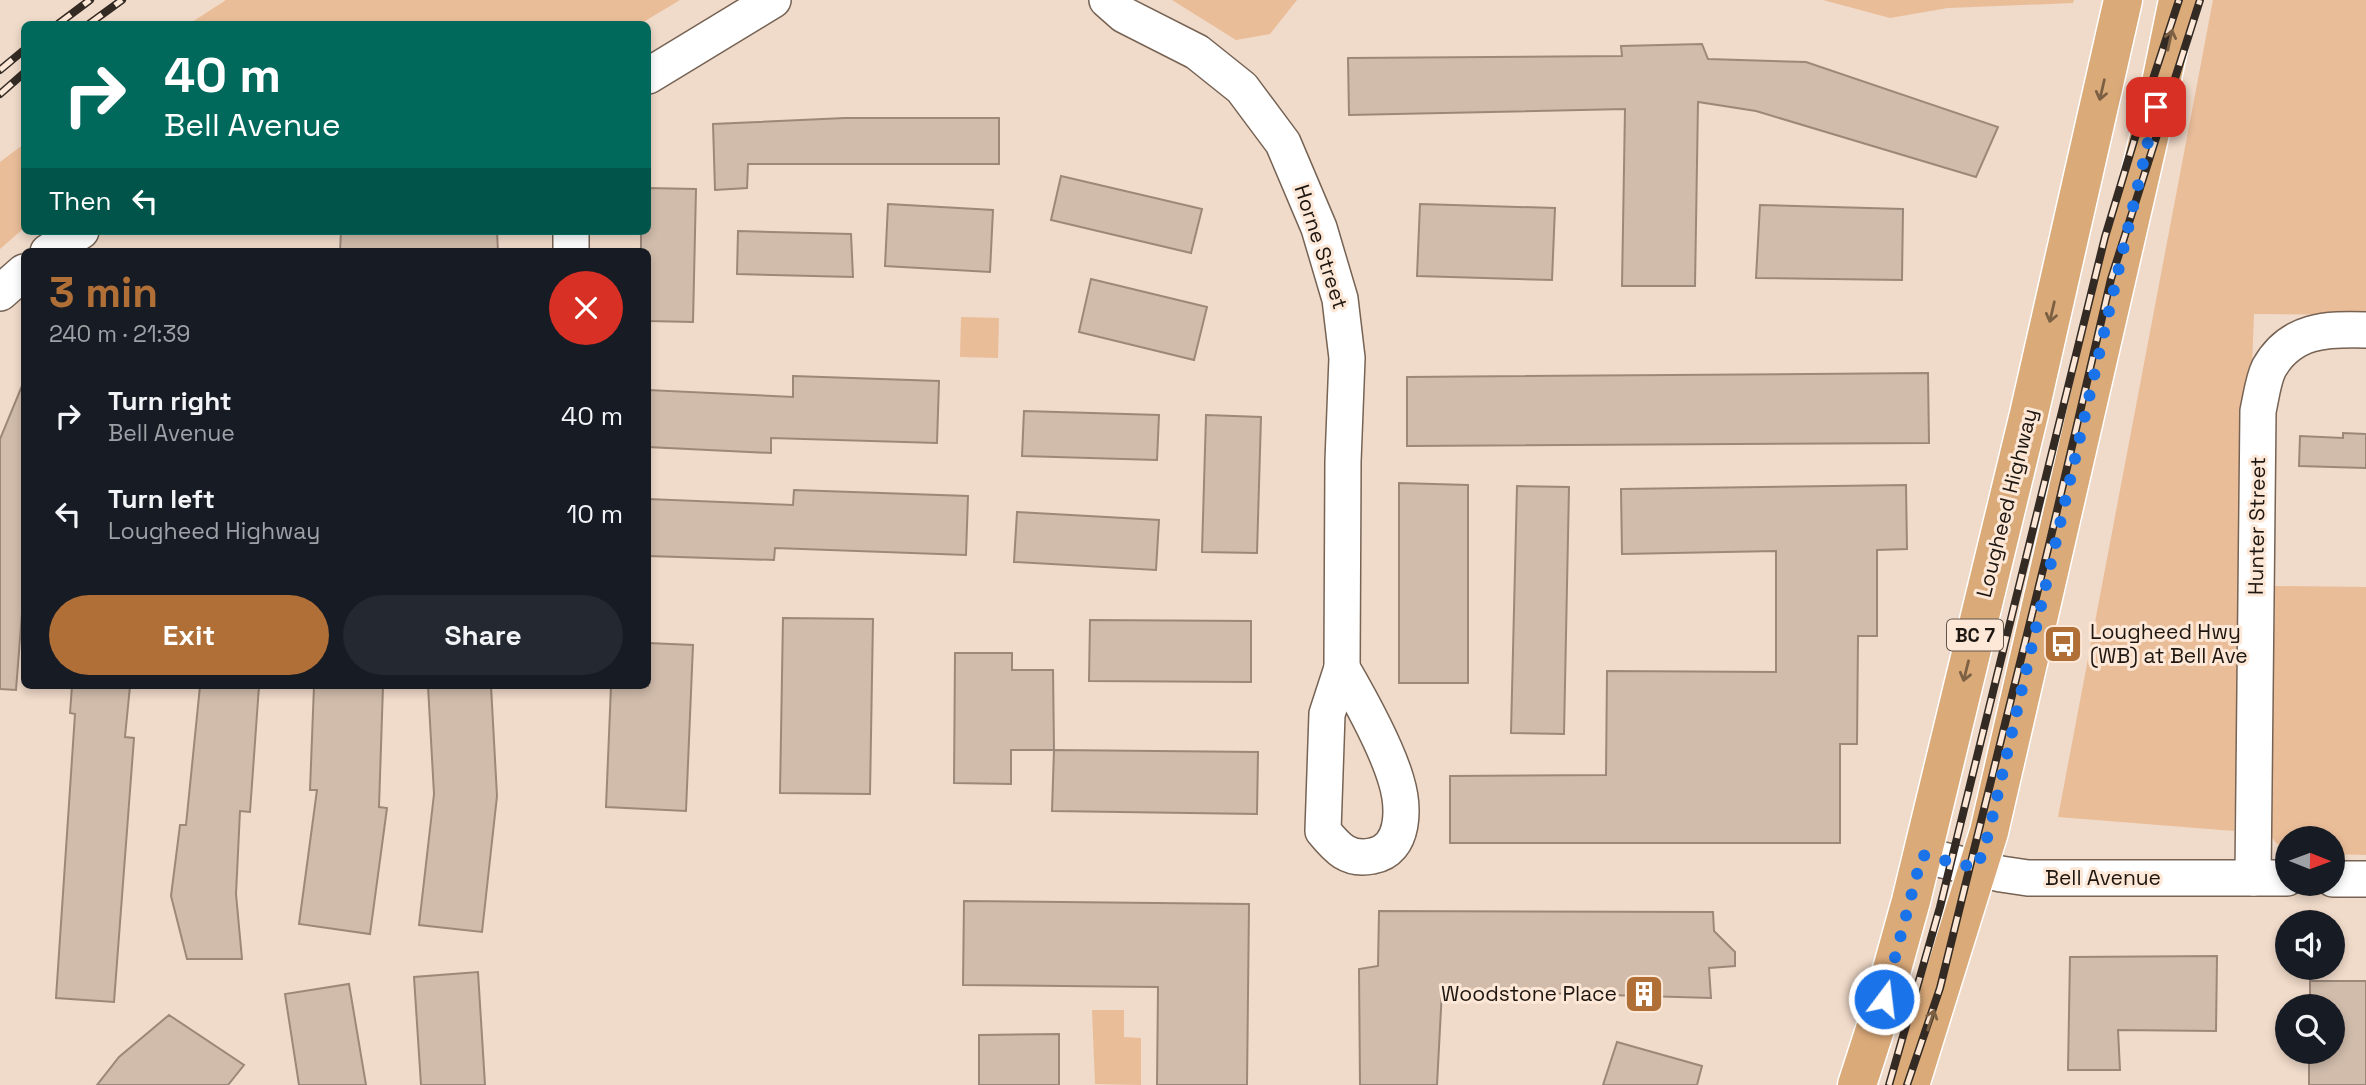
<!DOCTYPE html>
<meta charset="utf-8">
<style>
:root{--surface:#171b24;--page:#242831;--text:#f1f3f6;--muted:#9ea1a6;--accent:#af6f37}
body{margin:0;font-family:"Space Grotesk",sans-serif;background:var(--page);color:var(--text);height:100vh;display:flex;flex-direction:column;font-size:26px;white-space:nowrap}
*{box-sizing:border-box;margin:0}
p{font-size:23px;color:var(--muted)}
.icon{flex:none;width:38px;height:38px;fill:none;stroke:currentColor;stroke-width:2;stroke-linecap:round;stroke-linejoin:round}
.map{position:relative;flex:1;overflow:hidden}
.sheet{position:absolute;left:21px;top:248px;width:630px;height:441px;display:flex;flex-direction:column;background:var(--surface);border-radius:10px;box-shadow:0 4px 10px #0003}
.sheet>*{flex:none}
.guide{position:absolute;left:21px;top:21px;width:630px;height:214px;border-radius:10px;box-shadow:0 4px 10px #0003;background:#00695c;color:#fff;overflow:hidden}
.needle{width:46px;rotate:91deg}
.buttons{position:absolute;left:2275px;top:826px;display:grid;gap:14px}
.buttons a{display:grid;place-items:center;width:70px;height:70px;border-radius:50%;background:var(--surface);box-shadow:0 4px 10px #0003;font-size:35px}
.pin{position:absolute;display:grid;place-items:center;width:60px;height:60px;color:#fff;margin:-30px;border-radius:14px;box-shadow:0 4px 10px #0006}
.me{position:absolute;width:77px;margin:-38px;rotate:15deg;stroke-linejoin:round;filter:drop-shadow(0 0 5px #0008)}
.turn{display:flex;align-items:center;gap:24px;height:147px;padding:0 28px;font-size:32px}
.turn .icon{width:91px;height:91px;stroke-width:2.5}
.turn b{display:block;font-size:49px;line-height:60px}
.then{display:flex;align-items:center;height:66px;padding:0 28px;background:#0003;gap:14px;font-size:26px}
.round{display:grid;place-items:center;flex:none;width:74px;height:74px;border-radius:37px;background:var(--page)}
.summary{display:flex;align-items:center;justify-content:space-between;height:119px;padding:0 28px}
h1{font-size:42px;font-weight:700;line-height:52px;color:var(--accent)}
.action{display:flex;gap:14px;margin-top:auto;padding:14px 28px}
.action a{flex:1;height:80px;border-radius:42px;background:var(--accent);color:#fff;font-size:28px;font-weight:700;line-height:80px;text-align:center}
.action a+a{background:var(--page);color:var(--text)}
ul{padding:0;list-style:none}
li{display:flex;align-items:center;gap:21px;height:98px;padding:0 28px}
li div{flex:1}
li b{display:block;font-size:26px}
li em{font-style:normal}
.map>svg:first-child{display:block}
.green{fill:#eabd99}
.building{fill:#d1bcab;stroke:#9c8879;stroke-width:2}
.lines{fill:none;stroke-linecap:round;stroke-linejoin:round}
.minor-casing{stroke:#766354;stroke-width:38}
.major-casing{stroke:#fff;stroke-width:41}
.minor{stroke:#fff;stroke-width:35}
.major{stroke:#dbaa79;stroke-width:38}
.rail-casing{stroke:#332a23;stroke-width:8}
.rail{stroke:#fde7d6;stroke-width:5;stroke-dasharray:16;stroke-linecap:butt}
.oneway{stroke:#7c6044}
.route{stroke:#1a73e8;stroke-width:12;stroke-dasharray:0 21.6}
.labels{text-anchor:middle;stroke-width:6;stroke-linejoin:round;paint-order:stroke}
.shield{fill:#fde7d6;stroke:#61554b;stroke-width:2}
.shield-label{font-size:19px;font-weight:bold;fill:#1e1610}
.street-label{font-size:21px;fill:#1e1610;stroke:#fde7d6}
.poi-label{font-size:21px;fill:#1e1610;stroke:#fde7d6;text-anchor:start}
</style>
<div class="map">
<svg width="2366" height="1085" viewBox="0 0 2366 1085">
<rect width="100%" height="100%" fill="#f0dac9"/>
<g class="green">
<polygon points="226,0 680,0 640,24 189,24"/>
<polygon points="1172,0 1297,0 1270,34 1236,40"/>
<polygon points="1823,0 2074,0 2073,3 1948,8 1890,18"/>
<polygon points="2213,0 2366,0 2366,315 2254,314 2234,831 2058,817"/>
<polygon points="24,144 24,228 0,249 0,162"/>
<polygon points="961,317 999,318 998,358 960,357"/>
<polygon points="2275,586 2366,587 2366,855 2333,854 2333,838 2287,838 2287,852 2275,842 2271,836"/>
<polygon points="1092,1010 1124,1010 1124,1037 1141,1038 1141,1085 1095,1084"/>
</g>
<g class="building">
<polygon points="1702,44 1708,59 1806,62 1998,127 1976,177 1756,111 1698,102 1695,286 1622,286 1625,109 1349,115 1348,58 1622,56 1621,46"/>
<polygon points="845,118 999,118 999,164 748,164 747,188 715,190 713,124"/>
<polygon points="1061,176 1202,209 1191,253 1051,220"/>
<polygon points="648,188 696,189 693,322 648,321 648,252 641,252 641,231 648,231"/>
<polygon points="888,204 993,210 990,272 885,266"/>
<polygon points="1420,204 1555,208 1552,280 1417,276"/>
<polygon points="1760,205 1903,209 1902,280 1756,278"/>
<polygon points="341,231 497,231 498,252 340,252"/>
<polygon points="738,231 851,234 853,277 737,274"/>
<polygon points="1091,279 1207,307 1194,360 1079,332"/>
<polygon points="1928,373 1929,443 1407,446 1407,377"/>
<polygon points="793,376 939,381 937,443 771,438 771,453 648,447 648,390 793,397"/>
<polygon points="24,381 24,588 16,690 0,689 0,439"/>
<polygon points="1024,411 1159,415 1157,460 1022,456"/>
<polygon points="1206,415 1261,417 1257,553 1202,552"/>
<polygon points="2343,433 2366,434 2366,468 2299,466 2300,436 2343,438"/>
<polygon points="1399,483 1468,485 1468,683 1399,683"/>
<polygon points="1906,485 1907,549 1877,550 1877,636 1858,636 1857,744 1840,744 1840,843 1450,843 1450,776 1606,775 1607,671 1776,672 1776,551 1622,554 1621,489"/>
<polygon points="1517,486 1569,487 1564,734 1511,733"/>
<polygon points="794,490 968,496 966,555 775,548 774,560 648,556 648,499 793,505"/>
<polygon points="1017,512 1159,520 1156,570 1014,562"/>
<polygon points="783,618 873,619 870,794 780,793"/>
<polygon points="1090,620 1251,621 1251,682 1089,681"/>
<polygon points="648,643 693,645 686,811 606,807 611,686 648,686"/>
<polygon points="955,653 1012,653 1012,670 1053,670 1054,750 1011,750 1011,784 954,783"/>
<polygon points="72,686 130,686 125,737 134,738 114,1002 56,998 75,714 70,713"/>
<polygon points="200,686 259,686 250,812 240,811 236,894 242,959 187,959 171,896 180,825 186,825"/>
<polygon points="314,686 383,686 379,807 387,808 370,934 299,924 317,790 310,790"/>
<polygon points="428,686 491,686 497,796 482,932 419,925 434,794"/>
<polygon points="1054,750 1258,752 1257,814 1052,811"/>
<polygon points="964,901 1249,904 1247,1085 1157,1085 1158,987 963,985"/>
<polygon points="1379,911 1713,912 1714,931 1735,952 1735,966 1709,968 1711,998 1442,990 1437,1085 1360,1085 1359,969 1378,966"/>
<polygon points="2217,956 2216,1031 2118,1030 2120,1070 2068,1070 2070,957"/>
<polygon points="478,972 485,1085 421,1085 414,977"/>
<polygon points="2310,981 2366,981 2366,1085 2309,1085 2309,1052 2333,1052 2333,1006 2310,1006"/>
<polygon points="349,984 366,1085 299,1085 285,994"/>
<polygon points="169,1015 244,1065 228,1085 97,1085 119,1057"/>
<polygon points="1059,1034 1059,1085 979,1085 979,1035"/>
<polygon points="1617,1042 1702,1066 1697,1085 1603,1085"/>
</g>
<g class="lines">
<g class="minor-casing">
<g id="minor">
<polyline points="1107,0 1124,15 1197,52 1242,88 1283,143 1319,228 1340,299 1347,358 1343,461 1342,668"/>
<polyline points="648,76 773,0"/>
<polyline points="48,252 81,231"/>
<polyline points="571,252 571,231"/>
<polyline points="0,293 24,272"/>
<path d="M 1342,668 C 1360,699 1386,746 1396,780 C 1404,806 1406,850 1372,856 C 1348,861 1337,848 1323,831 L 1327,714 Z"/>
<polyline points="1922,855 2001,874 2028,878 2287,878"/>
<path d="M 2253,878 L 2258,411 C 2261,398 2263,380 2269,368 C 2291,329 2327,329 2366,330"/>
<polyline points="2333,879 2366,879"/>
</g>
</g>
<g class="major-casing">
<g id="major">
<polyline points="1857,1085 1877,1023 1911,901 2029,414 2123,0"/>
<polyline points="1910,1085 1989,832 2156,107 2178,0"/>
</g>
</g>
<use href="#minor" class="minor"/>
<use href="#major" class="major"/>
<g class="rail-casing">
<g id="rail">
<polyline points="58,24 90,0"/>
<polyline points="89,24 122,0"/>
<polyline points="0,70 24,50"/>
<polyline points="0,94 24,73"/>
<polyline points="1889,1085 1940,907 2105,237 2150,88 2179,0"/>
<polyline points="1907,1085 1940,988 2049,545 2111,279 2200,0"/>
</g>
</g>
<use href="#rail" class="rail"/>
</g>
<defs><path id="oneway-shaft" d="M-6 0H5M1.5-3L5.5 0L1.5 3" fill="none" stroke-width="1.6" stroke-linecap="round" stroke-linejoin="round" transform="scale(1.75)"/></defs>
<g class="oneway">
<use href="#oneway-shaft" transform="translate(2170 40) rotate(-78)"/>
<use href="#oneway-shaft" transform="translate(2102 90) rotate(103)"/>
<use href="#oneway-shaft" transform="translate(2052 312) rotate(103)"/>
<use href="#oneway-shaft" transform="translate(1966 671) rotate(104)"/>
<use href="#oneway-shaft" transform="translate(1931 1020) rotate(-72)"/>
</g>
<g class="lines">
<polyline class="route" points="1884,999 1922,855 1977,868 1989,832 2156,107"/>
</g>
<defs>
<g id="bus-square" transform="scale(2.0125)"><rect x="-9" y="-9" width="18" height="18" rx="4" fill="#af6f37" stroke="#fde7d6"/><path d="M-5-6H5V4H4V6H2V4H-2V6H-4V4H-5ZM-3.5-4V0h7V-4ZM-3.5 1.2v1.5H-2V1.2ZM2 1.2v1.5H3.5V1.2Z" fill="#fff"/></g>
<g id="building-square" transform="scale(2.0125)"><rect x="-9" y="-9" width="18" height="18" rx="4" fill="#af6f37" stroke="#fde7d6"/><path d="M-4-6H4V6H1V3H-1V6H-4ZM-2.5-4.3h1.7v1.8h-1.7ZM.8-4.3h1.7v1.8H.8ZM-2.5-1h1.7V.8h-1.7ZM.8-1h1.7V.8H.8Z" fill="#fff"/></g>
</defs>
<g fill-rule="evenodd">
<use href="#bus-square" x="2063" y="644"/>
<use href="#building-square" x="1644" y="994"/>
</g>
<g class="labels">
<rect class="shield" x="1947" y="619.5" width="56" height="31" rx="5"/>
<g class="shield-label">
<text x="1975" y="642">BC 7</text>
</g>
<g class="street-label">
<text transform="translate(1321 247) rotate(72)" y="7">Horne Street</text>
<text transform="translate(2007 503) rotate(-76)" y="7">Lougheed Highway</text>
<text transform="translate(2257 526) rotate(-89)" y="7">Hunter Street</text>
<text x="2103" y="885">Bell Avenue</text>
</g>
<g class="poi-label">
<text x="2090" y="639">Lougheed Hwy<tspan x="2090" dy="24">(WB) at Bell Ave</tspan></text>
<text x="1617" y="1001" text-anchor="end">Woodstone Place</text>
</g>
</g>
</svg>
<div class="buttons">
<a><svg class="needle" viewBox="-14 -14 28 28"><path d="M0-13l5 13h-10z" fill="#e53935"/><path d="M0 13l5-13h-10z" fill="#9ea1a6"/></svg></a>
<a><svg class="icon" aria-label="sound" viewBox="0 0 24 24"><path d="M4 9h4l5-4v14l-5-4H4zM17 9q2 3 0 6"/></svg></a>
<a><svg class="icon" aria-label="search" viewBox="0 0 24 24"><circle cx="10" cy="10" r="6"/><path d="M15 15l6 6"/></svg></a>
</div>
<div class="pin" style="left:2156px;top:107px;background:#d93025"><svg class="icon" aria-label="arrive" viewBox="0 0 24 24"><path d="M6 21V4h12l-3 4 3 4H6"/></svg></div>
<svg class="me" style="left:1884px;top:999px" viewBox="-20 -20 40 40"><circle r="17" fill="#1a73e8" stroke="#fff" stroke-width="3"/><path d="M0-11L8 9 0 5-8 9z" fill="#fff"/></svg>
<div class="guide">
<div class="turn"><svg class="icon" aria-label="right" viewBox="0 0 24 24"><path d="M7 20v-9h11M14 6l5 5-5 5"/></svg><div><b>40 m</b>Bell Avenue</div></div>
<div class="then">Then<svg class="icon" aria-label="left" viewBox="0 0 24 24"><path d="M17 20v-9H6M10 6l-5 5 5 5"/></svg></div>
</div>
<section class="sheet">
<div class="summary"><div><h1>3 min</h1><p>240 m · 21:39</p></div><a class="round" style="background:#d93025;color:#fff"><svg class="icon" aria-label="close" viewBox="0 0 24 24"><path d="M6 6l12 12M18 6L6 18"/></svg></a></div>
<ul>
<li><svg class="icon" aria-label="right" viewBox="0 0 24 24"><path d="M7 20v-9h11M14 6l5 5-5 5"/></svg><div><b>Turn right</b><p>Bell Avenue</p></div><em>40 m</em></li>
<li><svg class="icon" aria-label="left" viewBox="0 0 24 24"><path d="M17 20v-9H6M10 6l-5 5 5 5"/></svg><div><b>Turn left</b><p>Lougheed Highway</p></div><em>10 m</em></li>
</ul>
<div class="action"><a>Exit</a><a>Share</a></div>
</section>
</div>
